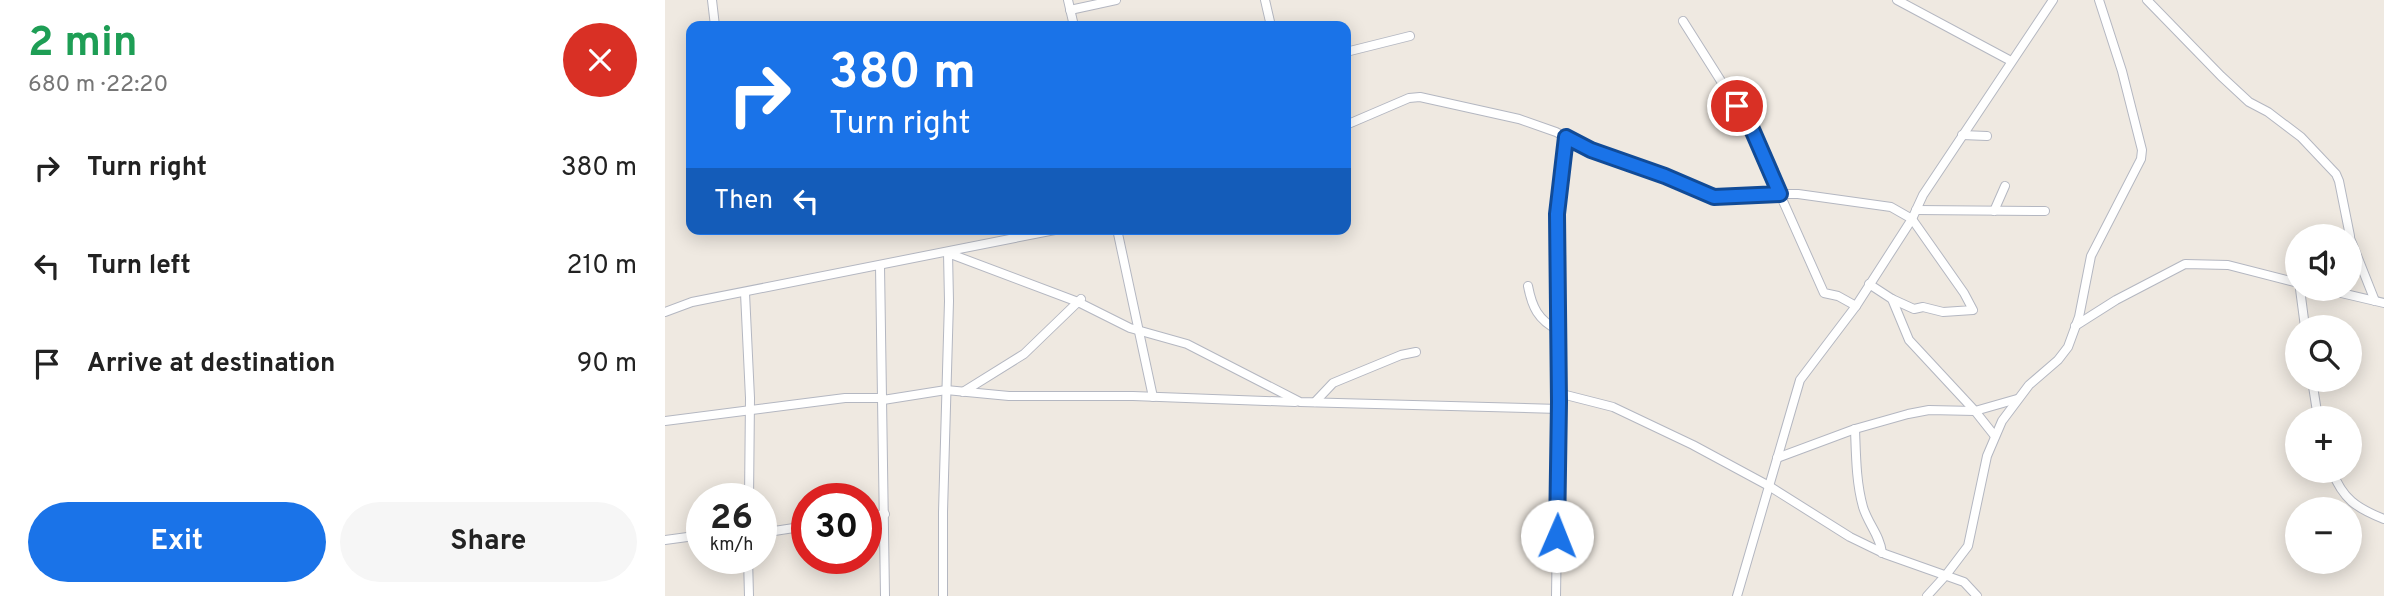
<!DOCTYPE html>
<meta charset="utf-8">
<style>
:root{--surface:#fff;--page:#f6f6f6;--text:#222;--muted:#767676;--accent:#1a73e8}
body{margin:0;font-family:Overpass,sans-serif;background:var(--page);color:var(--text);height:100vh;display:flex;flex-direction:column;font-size:26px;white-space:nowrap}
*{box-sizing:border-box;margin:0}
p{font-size:23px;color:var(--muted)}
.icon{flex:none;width:38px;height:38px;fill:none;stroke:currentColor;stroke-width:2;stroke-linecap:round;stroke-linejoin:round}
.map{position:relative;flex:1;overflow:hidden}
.drawer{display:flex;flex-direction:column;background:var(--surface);width:665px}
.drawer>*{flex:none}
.guide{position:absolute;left:21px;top:21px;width:665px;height:214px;border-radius:14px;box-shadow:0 4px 18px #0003;background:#1a73e8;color:#fff;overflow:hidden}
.tools{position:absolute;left:1620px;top:224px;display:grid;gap:14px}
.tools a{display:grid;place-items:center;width:77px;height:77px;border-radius:50%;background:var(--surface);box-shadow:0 4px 18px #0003;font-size:35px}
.speed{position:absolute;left:21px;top:483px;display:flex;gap:14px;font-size:35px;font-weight:700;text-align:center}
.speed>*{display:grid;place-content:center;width:91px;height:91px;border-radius:50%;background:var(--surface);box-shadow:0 4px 18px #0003;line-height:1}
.speed small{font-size:18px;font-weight:400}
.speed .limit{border:10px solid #d22;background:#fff;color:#111}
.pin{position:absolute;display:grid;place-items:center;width:60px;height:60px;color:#fff;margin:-30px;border:4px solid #fff;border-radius:50%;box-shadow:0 2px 7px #0007}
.me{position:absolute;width:77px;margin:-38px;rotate:1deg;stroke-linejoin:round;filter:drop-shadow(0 0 5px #0008)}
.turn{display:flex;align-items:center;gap:24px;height:147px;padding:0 28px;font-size:32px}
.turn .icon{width:91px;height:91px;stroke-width:2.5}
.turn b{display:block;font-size:49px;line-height:60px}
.then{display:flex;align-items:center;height:66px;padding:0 28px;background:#0003;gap:14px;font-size:26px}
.round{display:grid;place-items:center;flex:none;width:74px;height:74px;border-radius:37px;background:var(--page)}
.head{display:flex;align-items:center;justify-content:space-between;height:119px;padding:0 28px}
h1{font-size:42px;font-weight:700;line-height:52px;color:#1e9e55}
.cta{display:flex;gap:14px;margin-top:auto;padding:14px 28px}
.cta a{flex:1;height:80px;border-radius:42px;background:var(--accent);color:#fff;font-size:28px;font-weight:700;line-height:80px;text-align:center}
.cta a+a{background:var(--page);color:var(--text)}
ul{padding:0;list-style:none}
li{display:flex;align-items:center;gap:21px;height:98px;padding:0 28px}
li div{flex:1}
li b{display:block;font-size:26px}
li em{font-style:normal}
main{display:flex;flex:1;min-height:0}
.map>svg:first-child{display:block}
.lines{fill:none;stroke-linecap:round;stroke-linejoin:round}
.street-casing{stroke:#b4b7c1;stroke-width:10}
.street{stroke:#fff;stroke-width:8}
.route-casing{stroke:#114b97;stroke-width:18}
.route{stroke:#1a73e8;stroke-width:12}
</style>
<main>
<section class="drawer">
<div class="head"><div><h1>2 min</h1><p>680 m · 22:20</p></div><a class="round" style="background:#d93025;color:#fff"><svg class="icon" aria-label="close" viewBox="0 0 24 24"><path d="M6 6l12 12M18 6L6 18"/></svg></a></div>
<ul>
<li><svg class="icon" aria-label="right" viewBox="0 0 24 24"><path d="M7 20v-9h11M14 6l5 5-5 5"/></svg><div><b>Turn right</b></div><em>380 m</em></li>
<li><svg class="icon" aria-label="left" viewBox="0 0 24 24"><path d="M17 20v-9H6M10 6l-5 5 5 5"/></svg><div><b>Turn left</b></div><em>210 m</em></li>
<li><svg class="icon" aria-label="arrive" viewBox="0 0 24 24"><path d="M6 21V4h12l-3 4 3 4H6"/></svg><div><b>Arrive at destination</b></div><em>90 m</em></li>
</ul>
<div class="cta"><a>Exit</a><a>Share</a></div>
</section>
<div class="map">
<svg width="1719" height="596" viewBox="0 0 1719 596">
<rect width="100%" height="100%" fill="#efe9e1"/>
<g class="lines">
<g class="street-casing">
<g id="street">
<polyline points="47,0 50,26"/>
<polyline points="403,0 409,26"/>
<polyline points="600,0 606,26"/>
<polyline points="1232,0 1346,61"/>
<polyline points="1482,0 1556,76 1584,102 1603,112 1636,137 1671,174 1674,181 1685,236"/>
<polyline points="405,10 451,0"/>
<polyline points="1018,21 1085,127 1159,293 1173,296 1191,306"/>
<polyline points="681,52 745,36"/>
<polyline points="681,125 744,98 755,97 854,119 891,132 926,150 1000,176 1049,197 1102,194 1133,194 1226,207 1247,219 1299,293 1308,310 1278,312 1258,307 1249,309 1227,299"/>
<polyline points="1297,135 1322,136"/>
<polyline points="1251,210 1380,211"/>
<polyline points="1329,211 1340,186"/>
<polyline points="452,229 488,397"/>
<polyline points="1685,238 1710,301"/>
<polyline points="215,266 220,596"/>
<polyline points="1204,284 1227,299 1244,340 1310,411 1329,435"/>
<path d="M 863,286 C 867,307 873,320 893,330"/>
<polyline points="1635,289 1640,327"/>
<polyline points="1659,289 1719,303"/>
<polyline points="80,293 85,398 84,499"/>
<polyline points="0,312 27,302 395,229"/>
<polyline points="1410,326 1451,300 1520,264 1563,265 1633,283"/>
<polyline points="1647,380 1653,418"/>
<polyline points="298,392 359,354 416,299"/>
<polyline points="893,393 948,407 1028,445 1104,486 1185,537 1220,554 1299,582 1312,596"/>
<polyline points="218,400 281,390 344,396 468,396 630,402"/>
<polyline points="650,402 668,383 736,355 751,352"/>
<polyline points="0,421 180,398 218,398"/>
<path d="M 1190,429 C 1191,455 1191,482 1198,507 C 1203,524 1215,535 1217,553"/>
<polyline points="1112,458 1190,429 1243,414 1264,410 1310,411 1352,399"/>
<path d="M 1667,471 C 1678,499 1691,508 1719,519"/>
<polyline points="201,517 220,514"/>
<polyline points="96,533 142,526"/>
<polyline points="0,540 37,535"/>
<polyline points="83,558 84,596"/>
<polyline points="278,596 278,512 284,301 283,253 413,302 465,328 522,344 635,402 894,409"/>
<polyline points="891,596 894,402 892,214 901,137"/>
<polyline points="1072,596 1135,380 1191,306 1247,219 1258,195 1388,0"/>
<polyline points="1262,596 1281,575 1303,546 1322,456 1337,421 1364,385 1393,360 1403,347 1414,317 1426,256 1476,159 1477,150 1457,71 1434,0"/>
</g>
</g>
<use href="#street" class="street"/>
</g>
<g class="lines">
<g class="route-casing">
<polyline id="route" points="892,536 894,402 892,214 901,137 926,150 1000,176 1049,197 1115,194 1086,127 1072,106"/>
</g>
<use href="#route" class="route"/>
</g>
</svg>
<div class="tools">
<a><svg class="icon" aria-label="sound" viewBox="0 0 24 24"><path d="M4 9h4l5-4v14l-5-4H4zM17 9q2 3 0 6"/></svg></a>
<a><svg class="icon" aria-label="search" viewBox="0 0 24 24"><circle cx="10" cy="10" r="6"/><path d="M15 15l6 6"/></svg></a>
<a>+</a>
<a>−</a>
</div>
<div class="speed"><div>26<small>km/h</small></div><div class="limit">30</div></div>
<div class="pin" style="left:1072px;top:106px;background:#d93025"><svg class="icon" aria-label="arrive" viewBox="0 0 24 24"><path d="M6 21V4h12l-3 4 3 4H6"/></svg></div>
<svg class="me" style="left:892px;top:536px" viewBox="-20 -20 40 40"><circle r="19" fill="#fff"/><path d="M0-13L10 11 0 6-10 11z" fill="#1a73e8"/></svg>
<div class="guide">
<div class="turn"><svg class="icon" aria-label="right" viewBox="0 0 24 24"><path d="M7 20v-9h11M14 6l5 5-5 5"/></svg><div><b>380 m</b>Turn right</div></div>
<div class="then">Then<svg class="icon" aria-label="left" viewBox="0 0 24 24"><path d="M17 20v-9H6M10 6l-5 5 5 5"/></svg></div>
</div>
</div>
</main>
